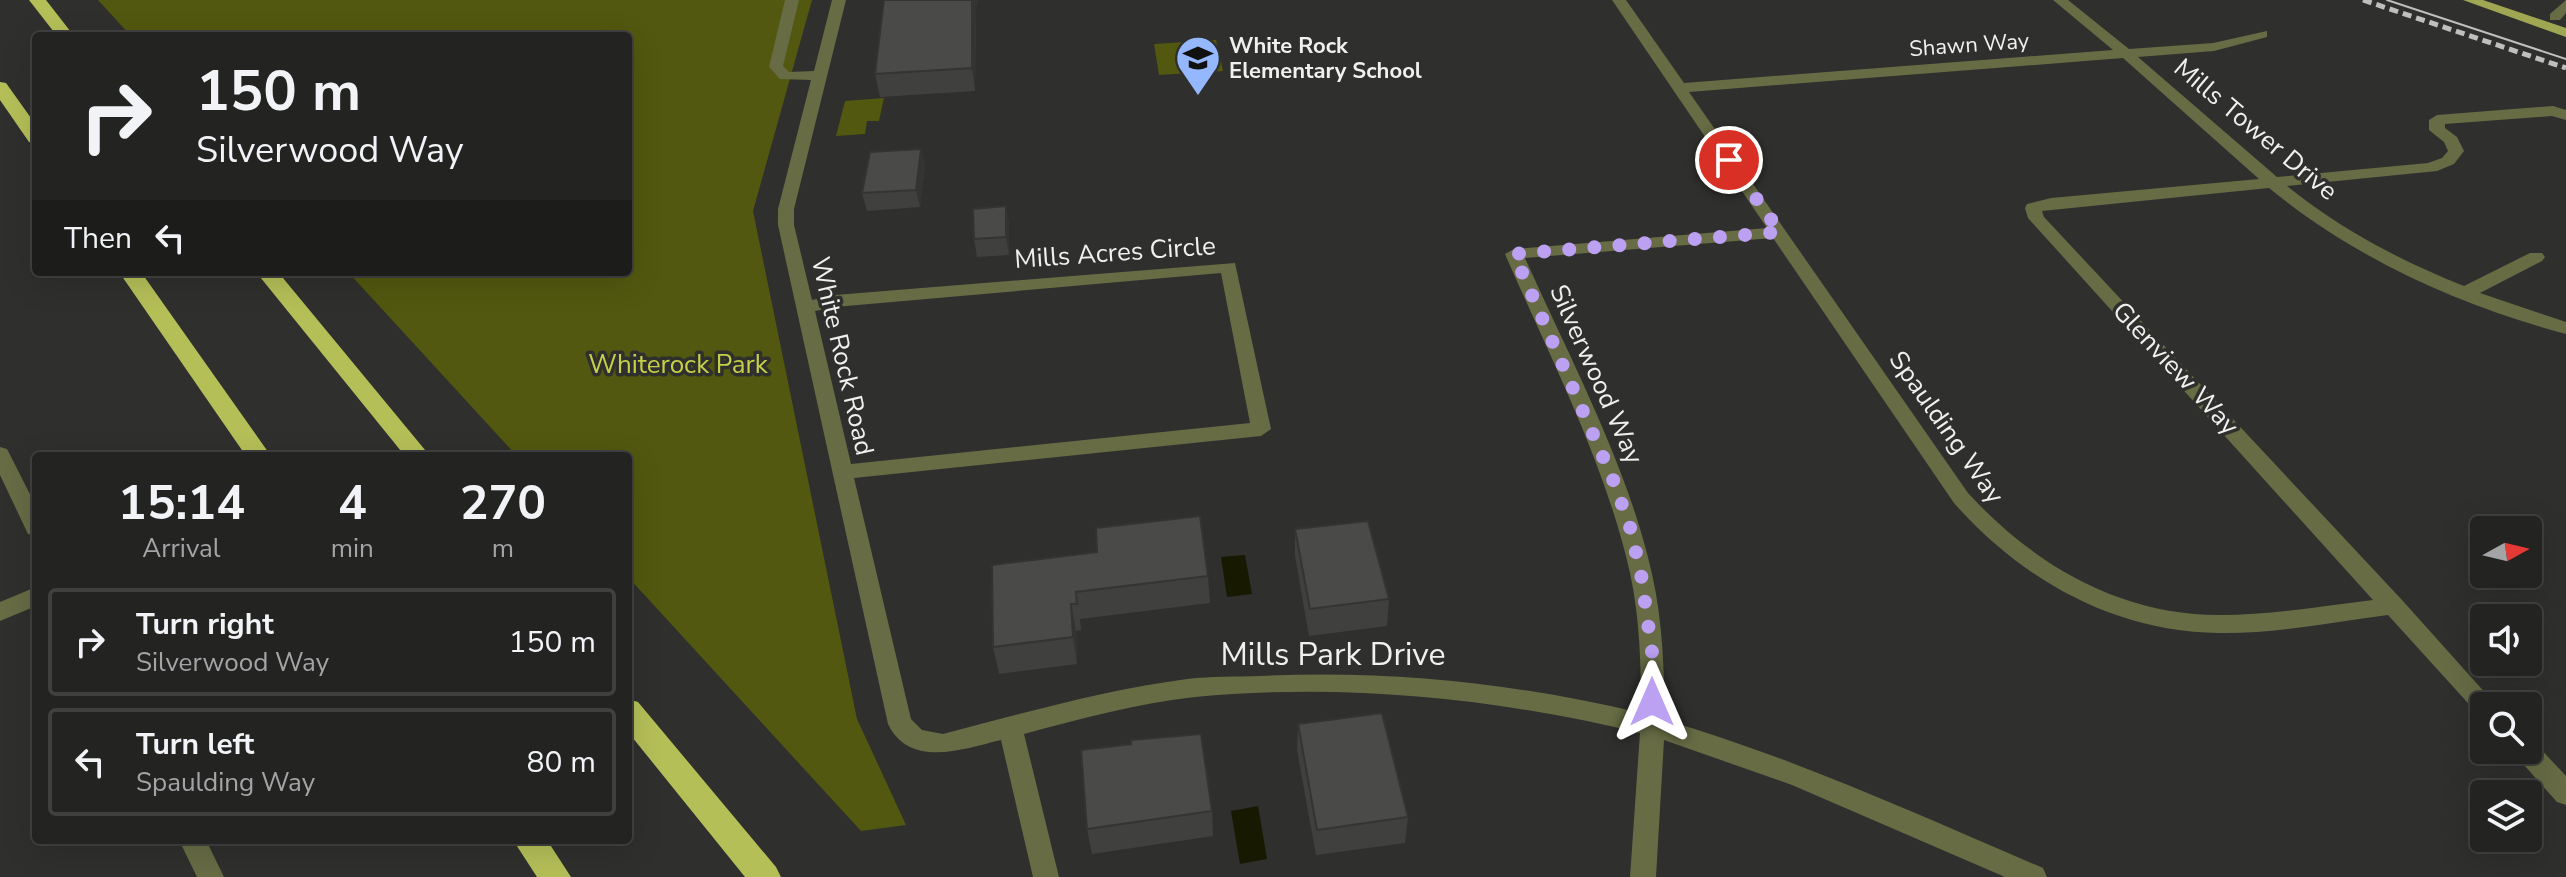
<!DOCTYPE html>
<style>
:root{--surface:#232322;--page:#2b2b2a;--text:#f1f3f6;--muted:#a3a4a5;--line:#404040}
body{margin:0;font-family:"Nunito Sans",sans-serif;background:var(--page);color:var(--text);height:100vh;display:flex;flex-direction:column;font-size:30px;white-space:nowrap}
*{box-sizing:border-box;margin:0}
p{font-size:26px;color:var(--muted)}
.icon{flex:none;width:44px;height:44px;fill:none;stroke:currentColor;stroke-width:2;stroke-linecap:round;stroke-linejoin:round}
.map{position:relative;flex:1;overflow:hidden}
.panel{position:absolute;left:32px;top:452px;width:600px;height:392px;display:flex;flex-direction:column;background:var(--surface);border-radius:8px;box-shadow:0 8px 32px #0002,0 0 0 2px var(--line)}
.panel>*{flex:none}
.guide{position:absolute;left:32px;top:32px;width:600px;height:244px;border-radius:8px;box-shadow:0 8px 32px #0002,0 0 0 2px var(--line);background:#232322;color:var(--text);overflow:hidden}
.needle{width:52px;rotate:82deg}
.fabs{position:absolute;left:2470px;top:516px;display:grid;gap:16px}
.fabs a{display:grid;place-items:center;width:72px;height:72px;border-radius:8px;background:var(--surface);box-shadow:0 8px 32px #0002,0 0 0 2px var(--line);font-size:40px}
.pin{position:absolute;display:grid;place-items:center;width:68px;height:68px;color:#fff;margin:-34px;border:4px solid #fff;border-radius:50%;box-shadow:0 2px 8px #0007}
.me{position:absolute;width:88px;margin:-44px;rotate:0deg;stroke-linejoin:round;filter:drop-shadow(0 0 6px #0008)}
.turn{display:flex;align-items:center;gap:28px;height:168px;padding:0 32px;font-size:36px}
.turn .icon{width:104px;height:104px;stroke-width:2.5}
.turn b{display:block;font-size:56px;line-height:68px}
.then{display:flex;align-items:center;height:76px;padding:0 32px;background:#0003;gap:16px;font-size:30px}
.eta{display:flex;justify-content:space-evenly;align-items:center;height:136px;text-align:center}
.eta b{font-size:48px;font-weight:700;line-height:56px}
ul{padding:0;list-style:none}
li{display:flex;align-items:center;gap:24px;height:108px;margin:0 16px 12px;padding:0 16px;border:4px solid var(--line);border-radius:8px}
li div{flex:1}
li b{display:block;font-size:30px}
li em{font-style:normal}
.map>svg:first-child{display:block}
.green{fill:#52580f}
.water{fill:#171900}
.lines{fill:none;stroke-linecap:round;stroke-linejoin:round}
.minor{fill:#676c45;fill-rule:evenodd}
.major{fill:#9fa753;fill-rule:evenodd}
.highway{fill:#b5bf58;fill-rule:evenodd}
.tram{stroke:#bfbfbd;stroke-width:2}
.rail{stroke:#bfbfbd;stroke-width:5;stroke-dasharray:9 5;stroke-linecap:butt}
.wall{fill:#40403e}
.shaded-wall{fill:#343432}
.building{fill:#4a4b48;stroke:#343432;stroke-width:2}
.route{stroke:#bca0f2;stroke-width:14;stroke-dasharray:0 25.2}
.labels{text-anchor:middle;stroke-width:7;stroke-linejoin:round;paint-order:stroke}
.far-street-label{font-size:22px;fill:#f0f0ef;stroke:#2f2f2d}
.far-poi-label{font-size:22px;font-weight:bold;fill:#f0f0ef;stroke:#2f2f2d;text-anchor:start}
.street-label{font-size:26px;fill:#f0f0ef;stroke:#2f2f2d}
.park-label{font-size:26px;fill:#c5d047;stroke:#2f2f2d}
.near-street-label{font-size:32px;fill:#f0f0ef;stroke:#2f2f2d}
</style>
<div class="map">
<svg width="2566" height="877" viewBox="0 0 2566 877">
<rect width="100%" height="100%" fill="#2f2f2d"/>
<g class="green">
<polygon points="98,0 812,0 753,211 857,719 906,825 861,831 628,577 628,456 517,456 348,272 628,272 628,36 131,36"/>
<polygon points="1216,40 1223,71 1159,75 1154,44"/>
<polygon points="884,98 879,121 867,121 865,134 836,136 845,101"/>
</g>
<g class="water">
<polygon points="1245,555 1252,594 1227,597 1221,557"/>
<polygon points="1258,806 1267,859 1240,864 1231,811"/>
</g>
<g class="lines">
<g class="minor">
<path d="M 785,0 L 799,0 L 783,66 L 789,72 L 814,71 L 832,0 L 846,0 L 794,209 L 794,225 L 812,300 L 835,295 L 1235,263 L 1271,429 L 1261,436 L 854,478 L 911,719 L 922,730 L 943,734 C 1024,713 1104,690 1187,679 C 1211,676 1236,677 1260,676 C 1390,670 1515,683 1641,713 C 1641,666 1640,619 1630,573 C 1605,462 1550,358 1505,254 L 1514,249 L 1767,228 L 1612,0 L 1626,0 L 1684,83 L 2113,50 L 2053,0 L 2068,0 L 2129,49 L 2213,43 L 2267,31 L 2267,37 L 2214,51 L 2138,57 L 2277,177 L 2428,163 L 2442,158 L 2448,151 L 2444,142 L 2429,130 L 2429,120 L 2437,115 L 2553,106 L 2566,110 L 2566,120 L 2552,116 L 2445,124 L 2445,128 L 2457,137 L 2464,151 L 2454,164 L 2437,171 L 2287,186 C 2340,229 2401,261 2464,286 L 2530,253 L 2542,253 L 2545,257 L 2542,261 L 2480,293 L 2566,322 L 2566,334 C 2460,306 2354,258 2269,188 L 2042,211 L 2044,217 L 2402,600 L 2497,706 L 2484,706 L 2484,716 L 2477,713 L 2388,615 C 2332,622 2275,634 2219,633 C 2114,632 2022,580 1954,503 L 1773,238 L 1525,258 C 1570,359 1628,466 1652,574 C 1663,622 1664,671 1665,720 C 1795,758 1919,815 2043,868 L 2047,877 L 2005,877 L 1792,785 L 1664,740 L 1656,877 L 1630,877 L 1640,733 C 1495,698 1345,683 1195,697 C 1138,703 1080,719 1024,734 L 1059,877 L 1033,877 L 1001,740 C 963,749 910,769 888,724 L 778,225 L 778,209 L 811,80 L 780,79 L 769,67 ZM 2123,58 L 2259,179 L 2051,198 L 2027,204 L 2025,208 L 2028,218 L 2373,600 C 2323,606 2272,615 2220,615 C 2120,615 2034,565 1968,493 L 1689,92 ZM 1221,273 L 1250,423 L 851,464 L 815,311 L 835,307 Z"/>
<polygon points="2566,0 2566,13 2560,20 2550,20 2550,14"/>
<polygon points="0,447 7,449 36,506 36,536 28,534 0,475"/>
<polygon points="36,587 36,606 0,621 0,602"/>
<polygon points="2528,740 2535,743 2566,776 2566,805 2557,802 2517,757 2514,750 2528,750"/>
<polygon points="179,840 206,840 224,877 197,877"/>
</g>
<polygon class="major" points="2463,0 2483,0 2566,28 2566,37"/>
<g class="highway">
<polygon points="29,0 46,0 74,36 57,36"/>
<polygon points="0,82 6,83 36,125 36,144 29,142 0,100"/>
<polygon points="119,272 141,272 271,456 246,456"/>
<polygon points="256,272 278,272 430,456 405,456"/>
<polygon points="628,699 638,702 776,867 781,877 745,877 628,732"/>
<polygon points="513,840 547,840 571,877 537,877"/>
</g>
<polyline class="tram" points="2387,0 2566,59"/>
<polyline class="rail" points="2363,0 2566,68"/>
</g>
<g class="wall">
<polygon points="884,0 978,0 976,7 975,91 880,97 875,74"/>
<polygon points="921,149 925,166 920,207 867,211 862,193"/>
<polygon points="1006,206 1009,224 1009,255 977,257 974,239"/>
<polygon points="1295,529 1389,599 1387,626 1309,636 1295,556"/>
<polygon points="992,565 1208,576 1210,603 1080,619 1081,630 1076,631 1077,664 999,674 993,647"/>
<polygon points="1298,724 1408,817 1405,843 1316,855 1297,750"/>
<polygon points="1212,811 1213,836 1092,854 1087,829"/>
</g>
<g class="shaded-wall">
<polygon points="972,0 978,0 976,7 975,91 972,68"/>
<polygon points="921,149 925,166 920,207 916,190"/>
<polygon points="1006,206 1009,224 1009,255 1006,237"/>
<polygon points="1071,604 1076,631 1077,664 1073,637"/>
</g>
<g class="building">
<polygon points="884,0 972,0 972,68 875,74"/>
<polygon points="921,149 916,190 862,193 870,152"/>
<polygon points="1006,206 1006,237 974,239 973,209"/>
<polygon points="1200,516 1208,576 1076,592 1077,604 1071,604 1073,637 993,647 992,565 1097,552 1096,528"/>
<polygon points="1368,521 1389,599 1310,609 1295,529"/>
<polygon points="1382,713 1408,817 1317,830 1298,724"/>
<polygon points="1201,734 1212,811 1087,829 1081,750 1131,744 1131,740"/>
</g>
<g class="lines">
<polyline class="route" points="1652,702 1652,652 1641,574 1630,527 1614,482 1514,254 1780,232 1729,160"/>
</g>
<defs>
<g id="school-pin" transform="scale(2.3)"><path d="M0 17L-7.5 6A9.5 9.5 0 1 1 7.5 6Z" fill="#94b7fd" stroke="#2f2f2d"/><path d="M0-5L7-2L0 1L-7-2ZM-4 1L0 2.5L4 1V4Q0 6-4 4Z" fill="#111"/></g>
</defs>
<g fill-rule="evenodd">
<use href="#school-pin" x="1198" y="58"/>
</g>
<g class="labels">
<g class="far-street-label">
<text transform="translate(1969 44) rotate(-4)" y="8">Shawn Way</text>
</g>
<g class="far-poi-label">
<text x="1229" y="53">White Rock<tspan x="1229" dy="25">Elementary School</tspan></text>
</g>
<g class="street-label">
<text transform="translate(2256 129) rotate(40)" y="9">Mills Tower Drive</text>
<text transform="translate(1115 252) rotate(-4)" y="9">Mills Acres Circle</text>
<text transform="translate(843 356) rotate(77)" y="9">White Rock Road</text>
<text transform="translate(2176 368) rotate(47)" y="9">Glenview Way</text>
<text transform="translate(1597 374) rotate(66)" y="9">Silverwood Way</text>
<text transform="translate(1947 427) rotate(55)" y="9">Spaulding Way</text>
</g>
<g class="park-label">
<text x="678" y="373">Whiterock Park</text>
</g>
<g class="near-street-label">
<text x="1333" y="665">Mills Park Drive</text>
</g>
</g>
</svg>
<div class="fabs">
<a><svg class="needle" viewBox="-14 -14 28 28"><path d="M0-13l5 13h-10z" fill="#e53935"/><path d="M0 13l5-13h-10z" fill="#a3a4a5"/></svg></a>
<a><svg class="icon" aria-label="sound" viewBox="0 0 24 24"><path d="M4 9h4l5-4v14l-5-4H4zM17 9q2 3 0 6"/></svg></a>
<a><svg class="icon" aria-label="search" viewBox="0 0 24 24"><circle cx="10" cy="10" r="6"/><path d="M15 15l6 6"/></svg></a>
<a><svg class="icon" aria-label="layers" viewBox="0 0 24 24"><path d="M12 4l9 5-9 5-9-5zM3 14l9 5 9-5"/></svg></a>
</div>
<div class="pin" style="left:1729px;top:160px;background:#d93025"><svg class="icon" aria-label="arrive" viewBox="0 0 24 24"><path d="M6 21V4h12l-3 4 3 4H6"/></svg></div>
<svg class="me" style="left:1652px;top:702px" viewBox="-20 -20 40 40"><path d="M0-17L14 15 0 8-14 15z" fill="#bca0f2" stroke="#fff" stroke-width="4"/></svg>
<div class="guide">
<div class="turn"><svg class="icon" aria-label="right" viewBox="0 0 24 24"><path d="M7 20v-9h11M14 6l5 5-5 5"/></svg><div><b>150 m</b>Silverwood Way</div></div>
<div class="then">Then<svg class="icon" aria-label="left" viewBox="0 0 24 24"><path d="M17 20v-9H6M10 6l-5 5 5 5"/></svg></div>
</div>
<section class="panel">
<div class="eta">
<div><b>15:14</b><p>Arrival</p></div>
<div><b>4</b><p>min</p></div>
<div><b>270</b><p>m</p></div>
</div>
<ul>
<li><svg class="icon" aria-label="right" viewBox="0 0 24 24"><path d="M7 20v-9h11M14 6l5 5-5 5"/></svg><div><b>Turn right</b><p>Silverwood Way</p></div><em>150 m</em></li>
<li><svg class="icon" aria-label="left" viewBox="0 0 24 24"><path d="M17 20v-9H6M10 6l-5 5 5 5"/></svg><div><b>Turn left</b><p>Spaulding Way</p></div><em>80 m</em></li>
</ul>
</section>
</div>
